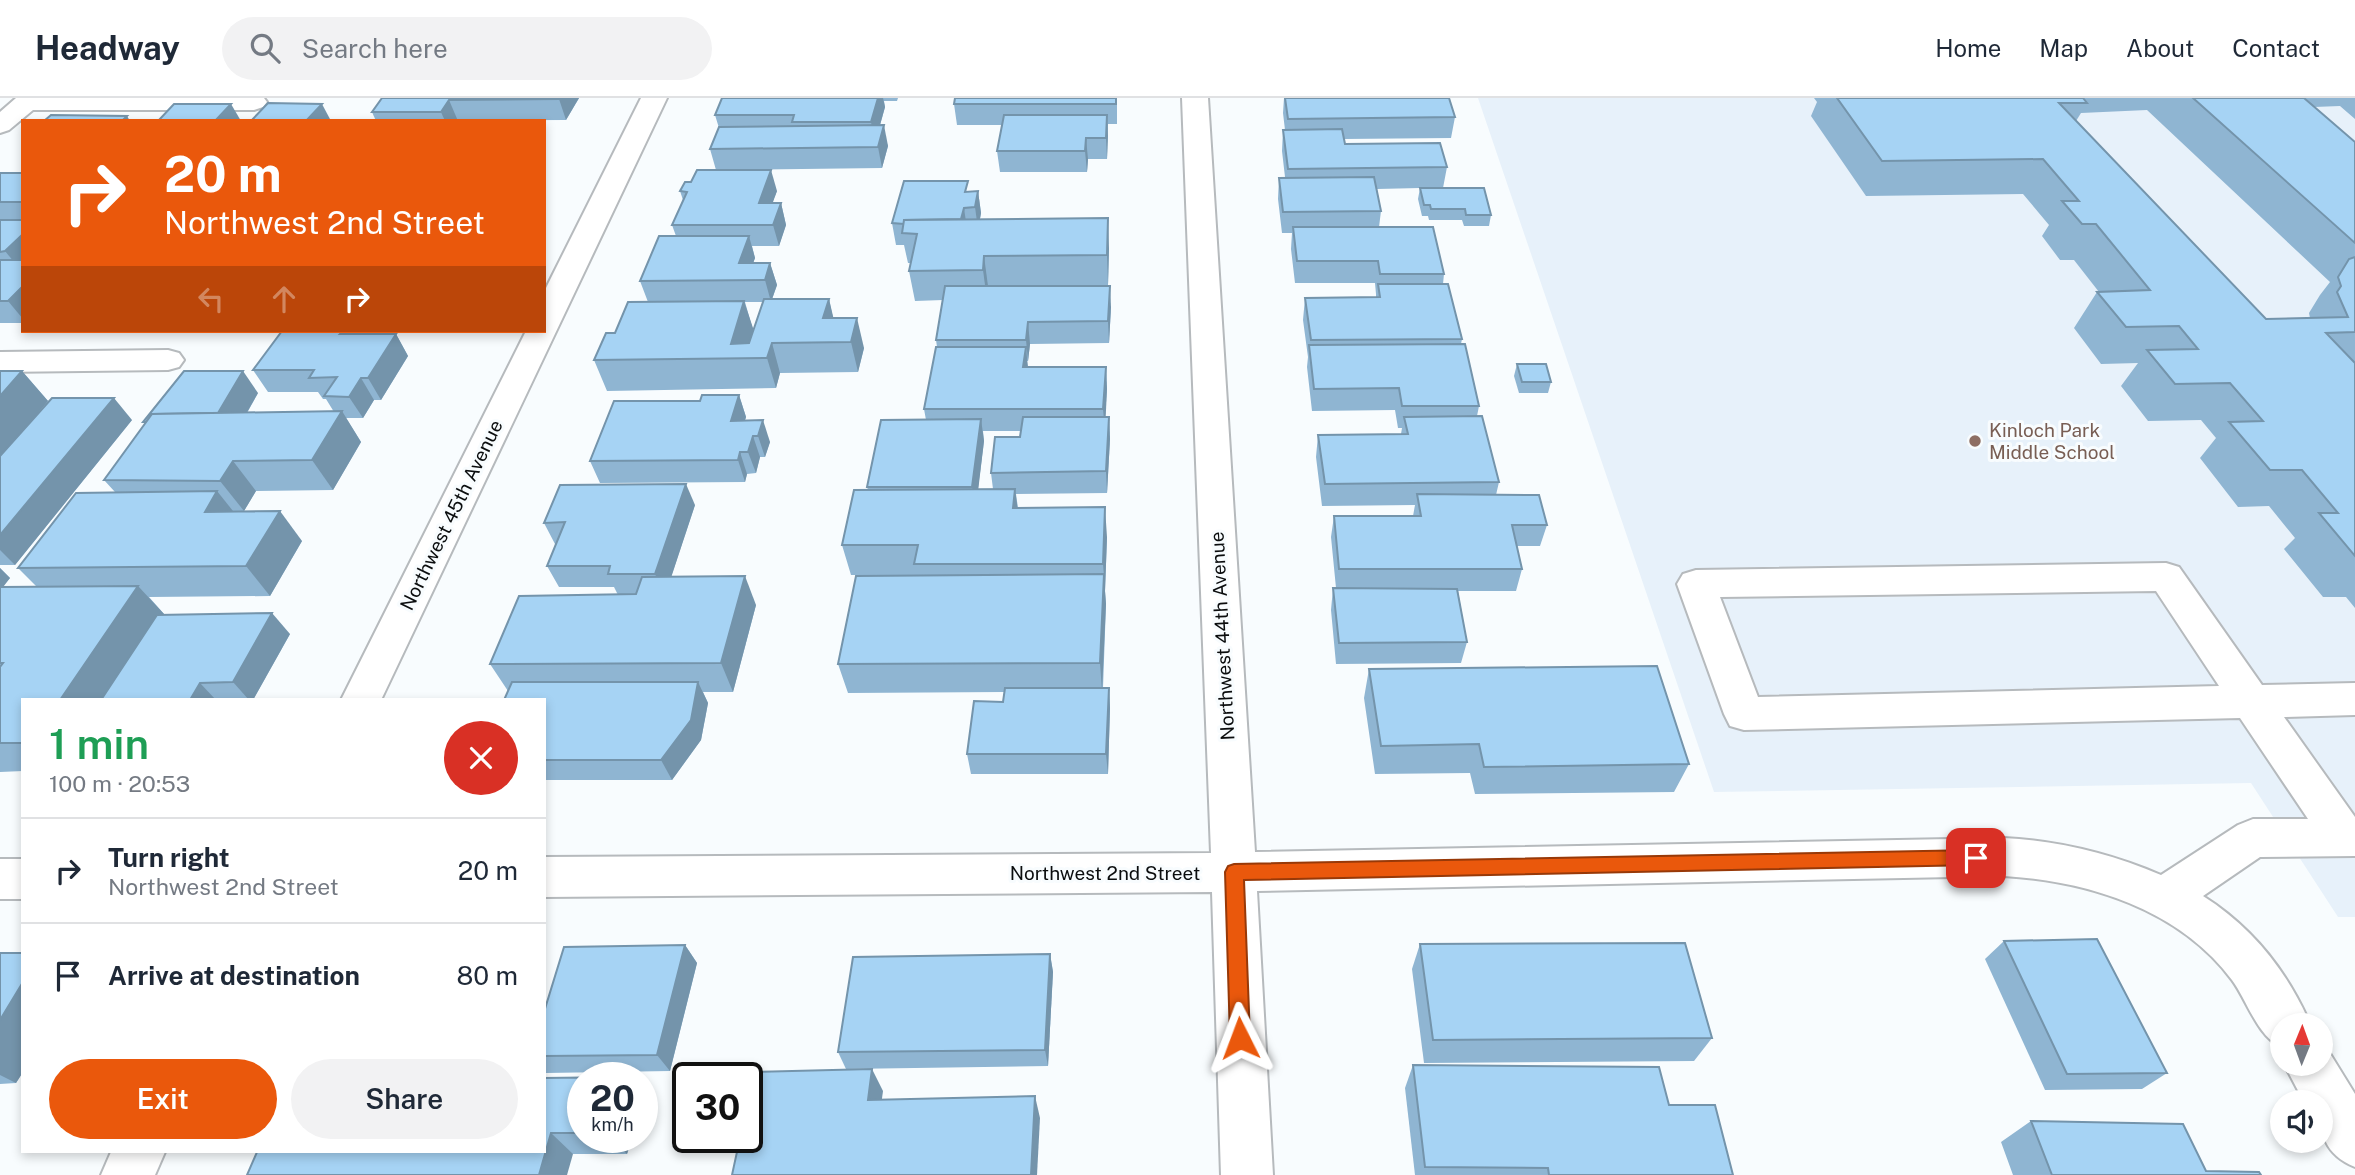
<!DOCTYPE html>
<meta charset="utf-8">
<style>
:root{--surface:#fff;--page:#f2f2f3;--text:#1f2937;--muted:#747a83;--line:#e0e1e3;--accent:#ea580c}
body{margin:0;font-family:"Public Sans",sans-serif;background:var(--page);color:var(--text);height:100vh;display:flex;flex-direction:column;font-size:26px;white-space:nowrap}
*{box-sizing:border-box;margin:0}
p{font-size:23px;color:var(--muted)}
.icon{flex:none;width:38px;height:38px;fill:none;stroke:currentColor;stroke-width:2;stroke-linecap:round;stroke-linejoin:round}
.map{position:relative;flex:1;overflow:hidden}
.drawer{position:absolute;left:21px;top:600px;width:525px;height:455px;display:flex;flex-direction:column;background:var(--surface);border-radius:0px;box-shadow:0 4px 10px #0003}
.drawer>*{flex:none}
.top-card{position:absolute;left:21px;top:21px;width:525px;height:214px;border-radius:0px;box-shadow:0 4px 10px #0003;background:#ea580c;color:#fff;overflow:hidden}
.needle{width:46px;rotate:1deg}
.controls{position:absolute;left:2270px;top:915px;display:grid;gap:14px}
.controls a{display:grid;place-items:center;width:63px;height:63px;border-radius:50%;background:var(--surface);box-shadow:0 4px 10px #0003;font-size:35px}
.speed{position:absolute;left:567px;top:964px;display:flex;gap:14px;font-size:35px;font-weight:700;text-align:center}
.speed>*{display:grid;place-content:center;width:91px;height:91px;border-radius:50%;background:var(--surface);box-shadow:0 4px 10px #0003;line-height:1}
.speed small{font-size:18px;font-weight:400}
.speed .limit{border:4px solid #111;border-radius:10px;background:#fff;color:#111}
.pin{position:absolute;display:grid;place-items:center;width:60px;height:60px;color:#fff;margin:-30px;border-radius:14px;box-shadow:0 4px 10px #0006}
.me{position:absolute;width:77px;margin:-38px;rotate:357deg;stroke-linejoin:round;filter:drop-shadow(0 0 5px #0008)}
.turn{display:flex;align-items:center;gap:24px;height:147px;padding:0 28px;font-size:32px}
.turn .icon{width:91px;height:91px;stroke-width:2.5}
.turn b{display:block;font-size:49px;line-height:60px}
.lanes{display:flex;align-items:center;height:66px;padding:0 28px;background:#0003;justify-content:center;gap:35px;direction:ltr}
.lanes .off{opacity:.35}
.round{display:grid;place-items:center;flex:none;width:74px;height:74px;border-radius:37px;background:var(--page)}
.summary{display:flex;align-items:center;justify-content:space-between;height:119px;padding:0 28px}
h1{font-size:42px;font-weight:600;line-height:52px;color:#1e9e55}
.cta{display:flex;gap:14px;margin-top:auto;padding:14px 28px}
.cta a{flex:1;height:80px;border-radius:42px;background:var(--accent);color:#fff;font-size:28px;font-weight:600;line-height:80px;text-align:center}
.cta a+a{background:var(--page);color:var(--text)}
ul{padding:0;list-style:none}
li{display:flex;align-items:center;gap:21px;height:105px;padding:0 28px;border-top:2px solid var(--line)}
li div{flex:1}
li b{display:block;font-size:26px}
li em{font-style:normal}
header{display:flex;align-items:center;gap:42px;box-sizing:border-box;height:98px;padding:0 35px;background:var(--surface);border-bottom:2px solid var(--line)}
header strong{font-size:33px}
nav{display:flex;gap:38px;margin-inline-start:auto;font-size:24px}
.search{width:490px;height:63px;background:var(--page);display:flex;align-items:center;gap:18px;box-sizing:border-box;padding:0 24px;border-radius:38px;color:var(--muted);font-size:26px}
.map>svg:first-child{display:block}
.built{fill:#e7f1fa}
.lines{fill:none;stroke-linecap:round;stroke-linejoin:round}
.minor-casing{stroke:#b6babd;stroke-width:4}
.minor{fill:#fff;fill-rule:evenodd}
.wall{fill:#8fb5d2;fill-rule:evenodd}
.shaded-wall{fill:#7494ab}
.building{fill:#a6d3f4;stroke:#7494ab;stroke-width:2}
.route{fill:#ea580c;stroke:#983908;stroke-width:2}
.education-dot{fill:#8d6e63;stroke:#f8fcfe;stroke-width:2.5}
.labels{text-anchor:middle;stroke-width:6;stroke-linejoin:round;paint-order:stroke}
.education-label{font-size:19px;fill:#785e54;stroke:#f8fcfe;text-anchor:start}
.street-label{font-size:19px;fill:#0b0d0e;stroke:#f8fcfe}
</style>
<header>
<strong>Headway</strong>
<div class="search"><svg class="icon" aria-label="search" viewBox="0 0 24 24"><circle cx="10" cy="10" r="6"/><path d="M15 15l6 6"/></svg>Search here</div>
<nav><a>Home</a><a>Map</a><a>About</a><a>Contact</a></nav>
</header>
<div class="map">
<svg width="2355" height="1077" viewBox="0 0 2355 1077">
<rect width="100%" height="100%" fill="#f8fcfe"/>
<polygon class="built" points="1478,0 2355,0 2355,819 2338,819 2251,685 1714,694"/>
<g class="lines">
<g class="minor-casing">
<g id="minor">
<polygon points="16,0 264,0 267,4 263,9 254,12 33,12 9,32 0,35 0,14"/>
<polygon points="641,0 667,0 381,602 341,602 526,233 544,233 544,194"/>
<path d="M 1182,0 L 1208,0 L 1255,754 L 2004,740 C 2060,743 2109,755 2161,777 L 2238,727 L 2253,721 L 2308,721 L 2240,620 L 1744,632 L 1730,628 L 1724,616 L 1677,486 L 1683,476 L 1696,472 L 2166,465 L 2179,469 L 2262,587 L 2355,585 L 2355,617 L 2284,619 L 2355,719 L 2355,758 L 2260,759 L 2203,798 C 2252,829 2288,874 2311,928 L 2282,928 L 2282,949 C 2258,940 2247,902 2232,882 C 2179,811 2088,783 2004,778 L 1257,793 L 1273,1077 L 1221,1077 L 1212,794 L 544,799 L 544,759 L 1211,755 ZM 2156,493 L 2219,588 L 1758,599 L 1720,499 Z"/>
<polygon points="168,252 179,255 184,262 179,269 168,272 0,274 0,254"/>
<rect x="0" y="761" width="23" height="40"/>
<path d="M 2320,947 L 2326,949 L 2355,996 L 2355,1069 C 2324,1056 2320,1036 2320,1004 L 2304,1004 L 2284,966 L 2320,966 Z"/>
<polygon points="111,1054 165,1054 155,1077 101,1077"/>
</g>
</g>
<use href="#minor" class="minor"/>
</g>
<g class="wall">
<polygon points="382,0 579,0 566,22 376,23 372,14"/>
<polygon points="722,0 898,0 897,3 884,3 885,9 880,27 888,48 882,70 716,72 710,51 719,30 715,17"/>
<polygon points="1117,0 1117,26 1108,26 1107,61 1088,61 1087,74 1000,74 997,53 1002,27 957,27 954,6"/>
<polygon points="1284,0 1449,0 1455,19 1451,40 1344,41 1345,46 1447,69 1443,90 1491,117 1489,128 1464,128 1462,122 1429,122 1428,118 1422,118 1418,101 1420,90 1377,91 1381,113 1379,129 1444,176 1443,186 1462,241 1461,246 1479,308 1477,318 1499,384 1496,397 1547,427 1540,448 1517,448 1522,471 1516,493 1458,493 1467,544 1461,565 1336,566 1331,512 1333,490 1336,490 1331,439 1334,418 1413,418 1415,407 1322,408 1316,359 1318,337 1401,336 1402,330 1398,330 1395,312 1312,313 1307,269 1308,259 1303,222 1305,200 1376,199 1376,196 1375,185 1295,185 1291,151 1292,135 1282,135 1278,101 1279,80 1285,79 1282,53 1283,32 1285,32 1283,15"/>
<path d="M 1814,0 L 2355,0 L 2355,21 L 2340,8 L 2314,9 L 2355,44 L 2355,510 L 2346,499 L 2323,499 L 2284,451 L 2295,440 L 2269,408 L 2238,409 L 2200,360 L 2216,340 L 2201,322 L 2148,323 L 2121,288 L 2138,265 L 2101,266 L 2074,230 L 2097,194 L 2099,194 L 2074,162 L 2060,162 L 2042,138 L 2049,127 L 2023,96 L 1866,98 L 1811,18 L 1817,4 ZM 2147,12 L 2330,184 L 2320,197 L 2309,215 L 2310,220 L 2266,221 L 2076,23 L 2081,15 Z"/>
<rect x="0" y="75" width="23" height="150"/>
<path d="M 680,93 L 777,93 L 772,105 L 781,105 L 786,127 L 779,148 L 752,148 L 755,160 L 753,165 L 770,165 L 777,187 L 772,201 L 829,201 L 833,220 L 864,250 L 858,274 L 780,275 L 776,290 L 607,293 L 594,262 L 615,235 L 648,204 L 640,183 L 676,138 L 672,127 L 683,102 ZM 745,204 L 763,204 L 753,232 Z"/>
<path d="M 978,93 L 981,115 L 980,121 L 1109,150 L 1108,187 L 1033,188 L 1111,209 L 1109,245 L 1030,246 L 1028,263 L 1027,263 L 1028,269 L 1106,269 L 1107,291 L 1105,319 L 1109,319 L 1110,341 L 1107,395 L 1016,396 L 1018,410 L 1107,439 L 1105,493 L 1106,506 L 1103,590 L 1109,590 L 1110,610 L 1108,676 L 971,676 L 967,656 L 1003,604 L 1004,594 L 848,595 L 838,566 L 916,478 L 916,477 L 851,477 L 842,447 L 868,392 L 867,389 L 926,322 L 924,311 L 937,249 L 936,242 L 943,202 L 915,203 L 909,173 L 911,165 L 908,165 L 904,147 L 896,147 L 892,125 L 969,94 ZM 983,333 L 1021,333 L 1020,339 L 991,375 L 993,391 L 978,391 L 984,343 Z"/>
<polygon points="282,233 345,233 347,236 396,236 408,258 381,302 374,302 363,320 346,320 361,344 333,392 256,393 244,413 232,413 302,443 270,498 149,499 164,516 290,536 253,602 23,602 23,673 0,674 0,470 10,480 3,488 36,488 18,470 115,394 104,382 145,326 143,324 258,295 247,315 334,314 326,301 323,301 318,294 268,294 253,272"/>
<polygon points="353,233 411,233 354,234"/>
<polygon points="1517,266 1551,284 1548,295 1519,295 1514,278"/>
<polygon points="0,273 22,273 48,303 27,328 132,322 15,467 0,467"/>
<polygon points="739,297 746,319 745,322 770,344 765,359 760,359 756,375 747,376 745,384 600,385 590,363 700,303"/>
<polygon points="695,407 671,479 756,507 733,594 703,594 708,605 701,642 672,682 544,682 544,602 508,593 490,566 618,497 614,489 559,489 547,468 556,446 555,446 544,425"/>
<polygon points="1369,571 1689,666 1674,694 1475,696 1470,675 1375,676 1364,600"/>
<polygon points="2004,843 2167,975 2142,991 2045,992 1985,861"/>
<polygon points="1420,846 1712,940 1694,963 1424,965 1412,871"/>
<polygon points="685,847 697,865 670,973 546,975 544,973 544,958"/>
<polygon points="0,855 23,855 23,974 16,985 0,986"/>
<polygon points="1050,856 1053,874 1048,968 846,971 838,954"/>
<polygon points="1413,967 1669,1007 1733,1077 1415,1077 1405,990"/>
<polygon points="623,979 624,980 583,980 583,1040 632,1040 627,1056 573,1056 247,1077 544,980"/>
<polygon points="2031,1023 2206,1073 2261,1077 2013,1077 2001,1044"/>
</g>
<g class="shaded-wall">
<polygon points="559,0 579,0 566,22 559,1"/>
<polygon points="878,0 883,0 885,9 875,45 871,24"/>
<polygon points="449,2 458,23 445,23 441,14"/>
<polygon points="231,6 241,23 215,23"/>
<polygon points="322,6 331,23 306,23"/>
<polygon points="1107,17 1108,38 1107,61 1106,40"/>
<polygon points="127,18 130,23 122,23"/>
<polygon points="884,27 888,48 882,70 878,49"/>
<polygon points="1086,40 1088,61 1087,74 1085,53"/>
<polygon points="771,72 777,93 765,126 759,105"/>
<polygon points="978,93 981,115 978,131 975,109"/>
<polygon points="781,105 786,127 779,148 773,127"/>
<polygon points="964,110 967,131 960,126"/>
<polygon points="1108,120 1109,150 1108,187 1107,157"/>
<polygon points="23,136 23,175 5,153"/>
<polygon points="749,138 755,160 747,182 739,165"/>
<polygon points="984,158 988,188 987,202 983,172"/>
<polygon points="770,165 777,187 771,204 765,182"/>
<polygon points="23,188 23,221 8,203"/>
<polygon points="1110,188 1111,209 1109,245 1108,223"/>
<polygon points="829,201 836,231 823,220"/>
<polygon points="744,203 754,233 745,260 731,246"/>
<polygon points="857,220 864,250 858,274 851,244"/>
<polygon points="1028,224 1030,246 1028,263 1026,242"/>
<polygon points="396,236 408,258 381,302 368,280"/>
<polygon points="772,245 780,275 776,290 767,260"/>
<polygon points="1026,249 1028,271 1023,269"/>
<polygon points="1106,269 1107,291 1105,333 1103,311"/>
<polygon points="22,273 48,303 0,360 0,298"/>
<polygon points="243,273 258,295 230,344 214,322"/>
<polygon points="361,280 374,302 363,320 349,299"/>
<polygon points="739,297 746,319 738,344 731,323"/>
<polygon points="114,300 132,322 15,467 0,452 0,437"/>
<polygon points="342,313 361,344 333,392 312,362"/>
<polygon points="1109,319 1110,341 1107,395 1106,373"/>
<polygon points="981,321 984,343 976,410 972,389"/>
<polygon points="763,322 770,344 765,359 758,338"/>
<polygon points="753,338 760,359 756,375 748,354"/>
<polygon points="740,354 747,376 745,384 738,362"/>
<polygon points="233,363 256,393 244,413 220,383"/>
<polygon points="686,386 695,407 665,498 655,476"/>
<polygon points="1015,391 1019,421 1013,410"/>
<polygon points="217,393 241,423 205,414"/>
<polygon points="1105,409 1107,439 1105,493 1106,506 1102,593 1100,565 1104,478 1103,466"/>
<polygon points="280,413 302,443 270,498 246,468"/>
<polygon points="0,470 10,480 0,493"/>
<polygon points="745,478 756,507 733,594 721,565"/>
<polygon points="138,488 165,517 110,602 60,602"/>
<polygon points="272,515 290,536 253,602 249,602 233,584"/>
<polygon points="698,584 708,605 701,642 672,682 661,662"/>
<polygon points="200,585 216,602 190,602"/>
<polygon points="1109,590 1110,610 1108,676 1106,656"/>
<polygon points="685,847 697,865 670,973 657,957"/>
<polygon points="1050,856 1053,874 1048,968 1045,952"/>
<polygon points="23,884 23,974 16,985 0,977 0,922"/>
<polygon points="872,971 883,993 879,1023 868,1002"/>
<polygon points="1035,998 1040,1020 1037,1077 1031,1077"/>
<polygon points="551,1035 573,1056 567,1077 539,1077"/>
<polygon points="611,1040 632,1040 627,1056"/>
</g>
<g class="building">
<polygon points="382,0 559,0 559,1 449,2 441,14 372,14"/>
<polygon points="722,0 878,0 871,24 792,24 794,17 715,17"/>
<polygon points="955,0 1116,0 1116,6 954,6"/>
<polygon points="1285,0 1449,0 1455,19 1288,21"/>
<polygon points="1837,0 2083,0 2087,5 2059,5 2266,221 2348,219 2337,194 2341,188 2338,179 2349,161 2355,159 2355,234 2326,235 2355,265 2355,458 2319,415 2338,415 2302,372 2270,372 2229,324 2263,323 2230,285 2175,286 2147,252 2198,251 2179,228 2126,229 2097,194 2150,192 2096,126 2082,126 2062,103 2079,103 2043,61 1882,63"/>
<polygon points="2193,0 2304,0 2355,44 2355,145"/>
<polygon points="268,5 322,6 306,23 251,23"/>
<polygon points="174,6 231,6 215,23 158,23"/>
<polygon points="51,17 127,18 122,23 44,23"/>
<polygon points="1004,17 1107,17 1106,40 1086,40 1085,53 997,53"/>
<polygon points="884,27 878,49 710,51 719,29"/>
<polygon points="1342,31 1345,46 1440,45 1447,69 1288,71 1283,32"/>
<polygon points="697,72 771,72 759,105 781,105 773,127 672,127 687,94 680,93 685,84 691,84"/>
<rect x="0" y="75" width="23" height="29"/>
<polygon points="1374,79 1381,113 1283,114 1279,80"/>
<polygon points="904,83 968,83 965,94 978,93 975,109 964,110 961,121 904,122 904,126 892,125"/>
<polygon points="1420,90 1484,90 1491,117 1466,117 1465,111 1431,111 1430,107 1424,107"/>
<polygon points="1108,120 1107,157 984,158 983,172 909,173 917,136 902,135 904,122"/>
<polygon points="0,122 23,122 23,136 5,153 0,154"/>
<polygon points="1293,129 1433,129 1444,176 1380,176 1378,163 1297,163"/>
<polygon points="659,138 749,138 739,165 770,165 765,182 640,183"/>
<polygon points="0,162 23,162 23,188 8,203 0,203"/>
<polygon points="1378,186 1448,186 1462,241 1311,242 1305,200 1380,199"/>
<polygon points="945,188 1110,188 1108,223 1028,224 1026,242 936,242"/>
<polygon points="764,201 829,201 823,220 857,220 851,244 772,245 767,260 594,262 606,235 615,235 628,204 744,203 731,246 749,245"/>
<polygon points="282,233 343,233 340,236 396,236 368,280 361,280 349,299 324,298 337,279 309,280 314,272 253,272"/>
<polygon points="1465,246 1479,308 1402,308 1399,290 1314,291 1309,247"/>
<polygon points="936,249 1026,249 1023,269 1106,269 1103,311 924,311"/>
<polygon points="1517,266 1546,266 1551,284 1522,284"/>
<polygon points="0,273 22,273 0,298"/>
<polygon points="184,273 243,273 218,315 152,316 146,324 143,324"/>
<polygon points="702,297 739,297 731,323 763,322 758,338 753,338 748,354 740,354 738,362 590,363 614,303 700,303"/>
<polygon points="52,300 114,300 0,437 0,358"/>
<polygon points="342,313 312,362 233,363 220,383 104,382 152,316"/>
<polygon points="1482,318 1499,384 1325,386 1318,337 1408,336 1404,319"/>
<polygon points="1023,319 1109,319 1106,373 991,375 995,339 1020,339"/>
<polygon points="981,321 972,389 867,389 881,322"/>
<polygon points="686,386 655,476 608,476 610,468 547,468 565,424 544,425 560,387"/>
<polygon points="1015,391 1013,410 1105,409 1103,466 914,466 918,447 842,447 854,392"/>
<polygon points="217,393 205,414 280,413 246,468 18,470 76,395"/>
<polygon points="1417,396 1539,397 1547,427 1512,427 1522,471 1339,471 1334,418 1421,418"/>
<polygon points="1104,476 1100,565 838,566 856,478"/>
<polygon points="745,478 721,565 490,566 519,498 636,496 642,479"/>
<polygon points="138,488 60,602 23,602 23,645 0,645 0,569 3,565 0,565 0,489"/>
<polygon points="1333,490 1457,491 1467,544 1339,545"/>
<polygon points="272,515 233,584 200,585 190,602 101,602 157,517"/>
<polygon points="1657,568 1689,666 1484,669 1479,646 1381,648 1369,571"/>
<polygon points="512,584 698,584 691,622 661,662 544,662 544,602 504,602"/>
<polygon points="1005,590 1109,590 1106,656 967,656 974,603 1003,604"/>
<polygon points="2097,841 2167,975 2067,976 2004,843"/>
<polygon points="1685,845 1712,940 1433,942 1420,846"/>
<polygon points="685,847 657,957 544,958 544,914 564,849"/>
<polygon points="0,855 23,855 23,884 0,922"/>
<polygon points="1050,856 1045,952 838,954 853,859"/>
<polygon points="1413,967 1659,969 1669,1007 1715,1007 1733,1077 1549,1077 1548,1070 1425,1069"/>
<polygon points="872,971 868,1002 1035,998 1031,1077 732,1077 740,1040 747,1040 747,1001 752,974"/>
<polygon points="623,979 623,980 583,980 583,1035 551,1035 539,1077 247,1077 257,1054 544,1054 544,980"/>
<polygon points="2031,1023 2183,1026 2206,1073 2259,1074 2261,1077 2052,1077"/>
</g>
<polygon class="route" points="1976,752 1983,754 1985,760 1983,765 1976,767 1244,782 1250,940 1247,947 1240,950 1233,947 1230,940 1225,774 1228,768 1234,766"/>
<circle class="education-dot" cx="1975" cy="343" r="7"/>
<g class="labels">
<g class="education-label">
<text x="1989" y="339">Kinloch Park<tspan x="1989" dy="22">Middle School</tspan></text>
</g>
<g class="street-label">
<text transform="translate(451 417) rotate(-64)" y="7">Northwest 45th Avenue</text>
<text transform="translate(1222 538) rotate(-93)" y="7">Northwest 44th Avenue</text>
<text x="1105" y="782">Northwest 2nd Street</text>
</g>
</g>
</svg>
<div class="controls">
<a><svg class="needle" viewBox="-14 -14 28 28"><path d="M0-13l5 13h-10z" fill="#e53935"/><path d="M0 13l5-13h-10z" fill="#747a83"/></svg></a>
<a><svg class="icon" aria-label="sound" viewBox="0 0 24 24"><path d="M4 9h4l5-4v14l-5-4H4zM17 9q2 3 0 6"/></svg></a>
</div>
<div class="speed"><div>20<small>km/h</small></div><div class="limit">30</div></div>
<div class="pin" style="left:1976px;top:760px;background:#d93025"><svg class="icon" aria-label="arrive" viewBox="0 0 24 24"><path d="M6 21V4h12l-3 4 3 4H6"/></svg></div>
<svg class="me" style="left:1240px;top:940px" viewBox="-20 -20 40 40"><path d="M0-17L14 15 0 8-14 15z" fill="#ea580c" stroke="#fff" stroke-width="4"/></svg>
<div class="top-card">
<div class="turn"><svg class="icon" aria-label="right" viewBox="0 0 24 24"><path d="M7 20v-9h11M14 6l5 5-5 5"/></svg><div><b>20 m</b>Northwest 2nd Street</div></div>
<div class="lanes"><svg class="icon off" aria-label="left" viewBox="0 0 24 24"><path d="M17 20v-9H6M10 6l-5 5 5 5"/></svg><svg class="icon off" aria-label="ahead" viewBox="0 0 24 24"><path d="M12 20V5M6 11l6-6 6 6"/></svg><svg class="icon" aria-label="right" viewBox="0 0 24 24"><path d="M7 20v-9h11M14 6l5 5-5 5"/></svg></div>
</div>
<section class="drawer">
<div class="summary"><div><h1>1 min</h1><p>100 m · 20:53</p></div><a class="round" style="background:#d93025;color:#fff"><svg class="icon" aria-label="close" viewBox="0 0 24 24"><path d="M6 6l12 12M18 6L6 18"/></svg></a></div>
<ul>
<li><svg class="icon" aria-label="right" viewBox="0 0 24 24"><path d="M7 20v-9h11M14 6l5 5-5 5"/></svg><div><b>Turn right</b><p>Northwest 2nd Street</p></div><em>20 m</em></li>
<li><svg class="icon" aria-label="arrive" viewBox="0 0 24 24"><path d="M6 21V4h12l-3 4 3 4H6"/></svg><div><b>Arrive at destination</b></div><em>80 m</em></li>
</ul>
<div class="cta"><a>Exit</a><a>Share</a></div>
</section>
</div>
